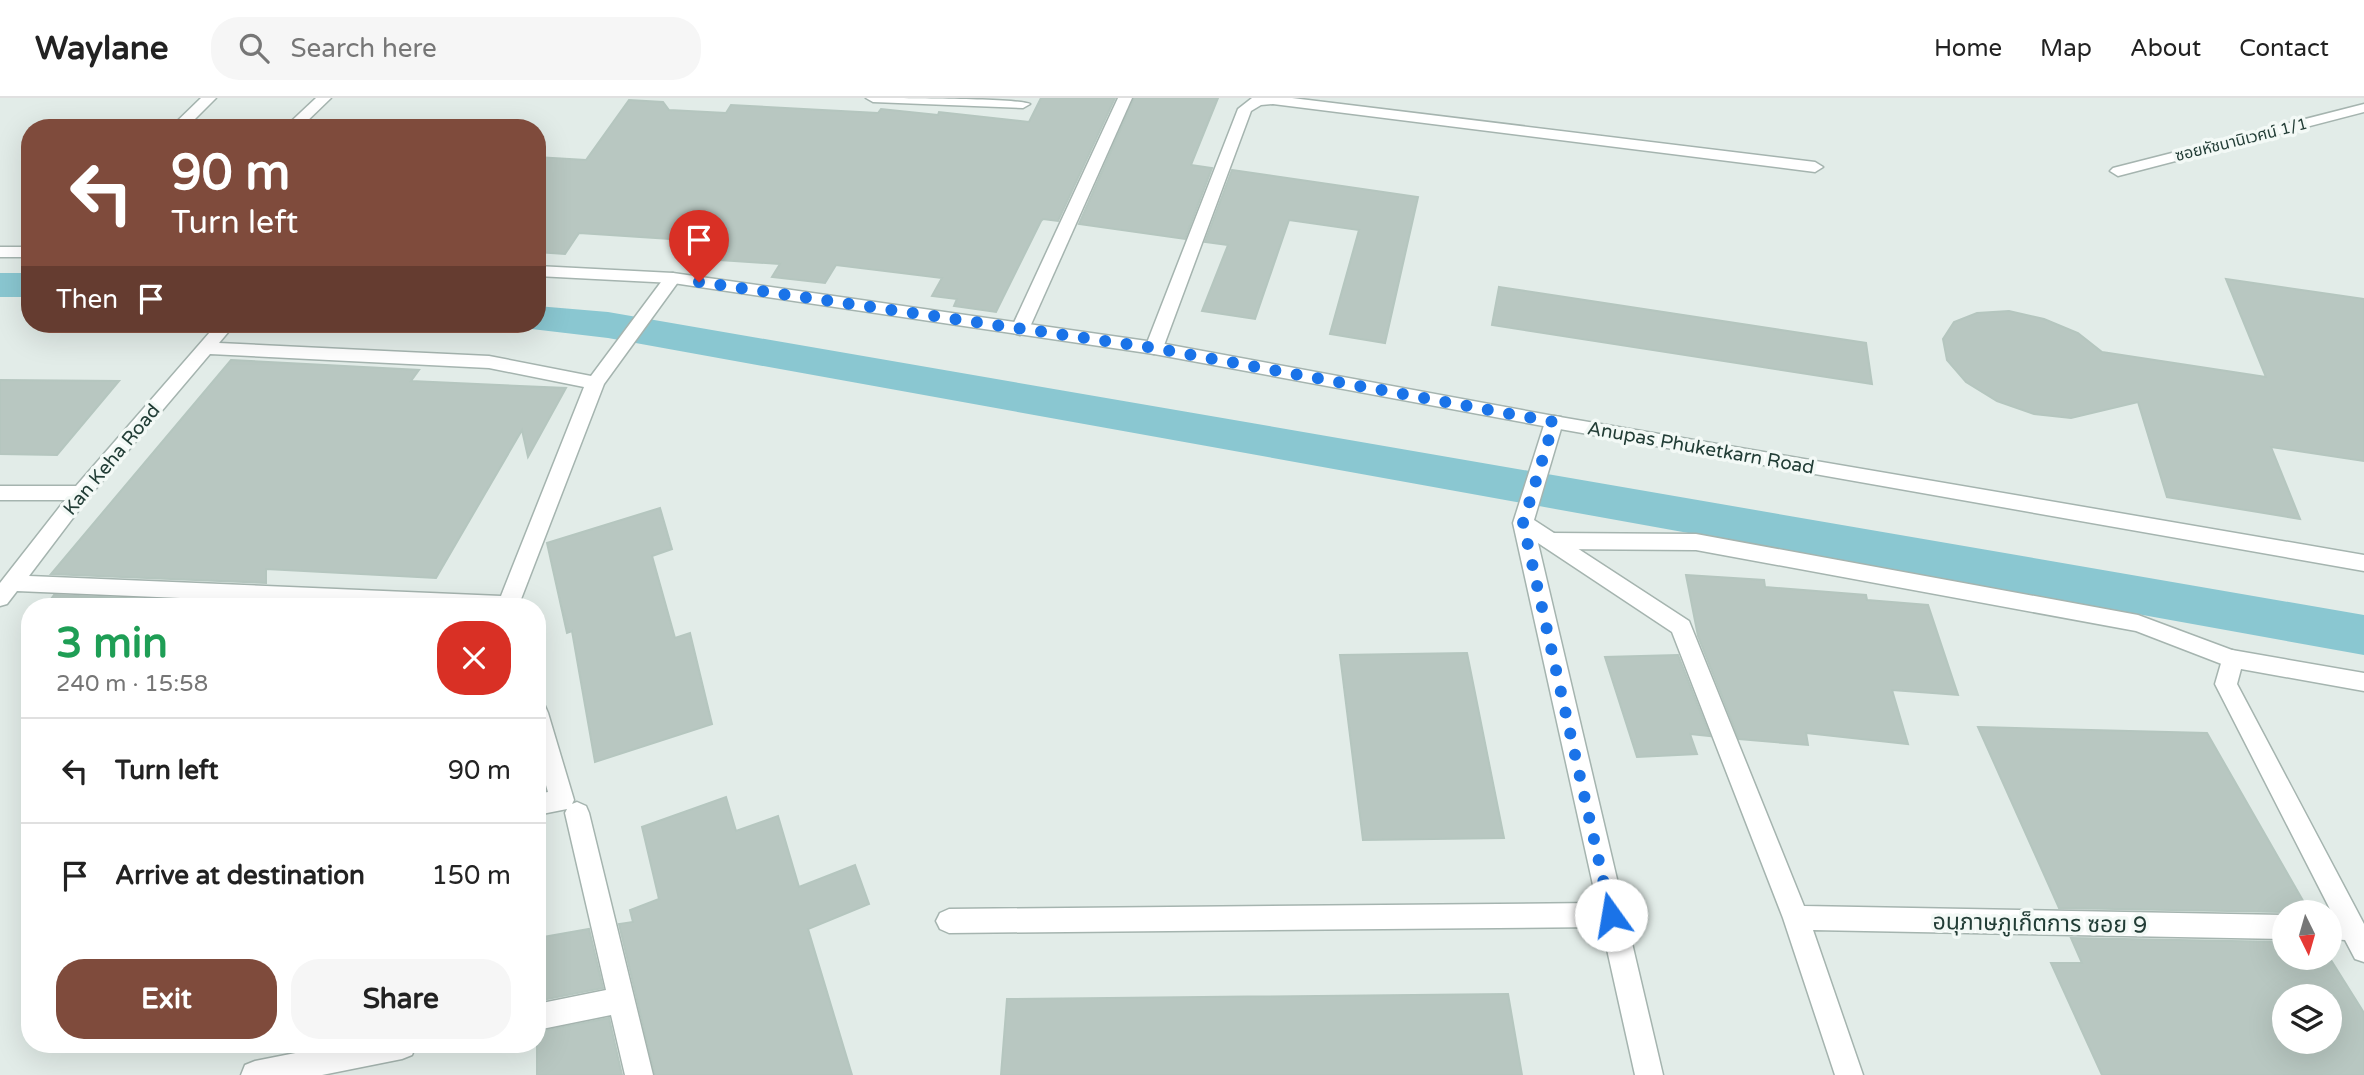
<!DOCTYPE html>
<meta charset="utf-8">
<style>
:root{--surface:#fff;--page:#f6f6f6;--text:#222;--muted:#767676;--line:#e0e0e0;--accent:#7f4b3c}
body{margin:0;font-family:"Varela Round","Noto Sans Thai",sans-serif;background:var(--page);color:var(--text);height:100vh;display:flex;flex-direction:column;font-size:26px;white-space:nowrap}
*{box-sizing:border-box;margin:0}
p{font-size:23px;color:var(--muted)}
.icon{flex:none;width:38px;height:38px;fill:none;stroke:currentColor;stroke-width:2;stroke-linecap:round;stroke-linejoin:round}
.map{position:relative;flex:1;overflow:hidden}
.sheet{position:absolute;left:21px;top:500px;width:525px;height:455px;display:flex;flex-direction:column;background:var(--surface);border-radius:28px;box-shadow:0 7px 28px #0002}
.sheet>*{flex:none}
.top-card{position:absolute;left:21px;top:21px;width:525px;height:214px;border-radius:28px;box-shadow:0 7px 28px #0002;background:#7f4b3c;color:#fff;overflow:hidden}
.needle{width:46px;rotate:175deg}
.buttons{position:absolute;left:2272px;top:802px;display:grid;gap:14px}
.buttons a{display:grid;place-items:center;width:70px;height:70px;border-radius:50%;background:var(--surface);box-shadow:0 7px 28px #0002;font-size:35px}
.pin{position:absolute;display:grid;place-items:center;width:60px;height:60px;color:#fff;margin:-72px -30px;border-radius:50% 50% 50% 0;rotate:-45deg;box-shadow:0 0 7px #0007}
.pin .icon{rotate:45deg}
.me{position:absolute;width:77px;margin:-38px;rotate:347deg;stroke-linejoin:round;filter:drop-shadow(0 0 5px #0008)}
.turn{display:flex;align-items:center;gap:24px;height:147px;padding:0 35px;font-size:32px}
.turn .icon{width:91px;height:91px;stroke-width:2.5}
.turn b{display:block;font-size:49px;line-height:60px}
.then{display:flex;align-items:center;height:66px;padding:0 35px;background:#0003;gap:14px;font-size:26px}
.round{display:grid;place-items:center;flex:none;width:74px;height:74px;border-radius:28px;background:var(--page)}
.headline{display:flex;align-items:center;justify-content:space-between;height:119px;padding:0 35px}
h1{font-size:42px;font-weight:700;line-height:52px;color:#1e9e55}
.action{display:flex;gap:14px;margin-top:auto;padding:14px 35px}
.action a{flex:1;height:80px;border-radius:28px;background:var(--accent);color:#fff;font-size:28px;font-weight:700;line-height:80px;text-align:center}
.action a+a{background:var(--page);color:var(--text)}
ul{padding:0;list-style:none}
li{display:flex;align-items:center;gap:21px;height:105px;padding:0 35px;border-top:2px solid var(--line)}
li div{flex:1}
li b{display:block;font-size:26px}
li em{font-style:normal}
header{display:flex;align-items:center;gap:42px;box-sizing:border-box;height:98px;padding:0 35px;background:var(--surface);border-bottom:2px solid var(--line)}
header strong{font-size:33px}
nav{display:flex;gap:38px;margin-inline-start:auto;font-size:24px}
.search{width:490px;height:63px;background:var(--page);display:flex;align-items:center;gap:18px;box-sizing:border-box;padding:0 24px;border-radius:28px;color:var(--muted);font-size:26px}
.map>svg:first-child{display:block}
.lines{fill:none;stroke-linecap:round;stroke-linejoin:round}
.canal{fill:#8ac7d1;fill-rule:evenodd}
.building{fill:#b8c7c1;stroke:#b5c6bf;stroke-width:2;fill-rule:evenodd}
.service-casing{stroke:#a5b4af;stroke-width:3}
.minor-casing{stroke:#a5b4af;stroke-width:3}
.tertiary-casing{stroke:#a5b4af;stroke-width:3}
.service{fill:#fff;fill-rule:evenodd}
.minor{fill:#fff;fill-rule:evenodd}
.tertiary{fill:#fff;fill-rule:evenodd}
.route{stroke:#1a73e8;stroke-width:12;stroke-dasharray:0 21.6}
.labels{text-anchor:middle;stroke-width:7;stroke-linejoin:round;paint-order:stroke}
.far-street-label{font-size:16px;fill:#223d36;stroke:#f3f9f6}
.street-label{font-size:19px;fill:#223d36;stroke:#f3f9f6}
.near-street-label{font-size:23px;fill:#223d36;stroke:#f3f9f6}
</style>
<header>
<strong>Waylane</strong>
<div class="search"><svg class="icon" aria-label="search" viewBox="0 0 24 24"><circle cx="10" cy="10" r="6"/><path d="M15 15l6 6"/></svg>Search here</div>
<nav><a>Home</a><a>Map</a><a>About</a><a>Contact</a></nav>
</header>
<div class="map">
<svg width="2364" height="977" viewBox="0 0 2364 977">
<rect width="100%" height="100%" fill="#e2ece8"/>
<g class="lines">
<g class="canal">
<rect x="0" y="175" width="30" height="24"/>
<polygon points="537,208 608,214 2364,517 2364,557 608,240 523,230 520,226 537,226"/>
</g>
</g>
<g class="building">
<polygon points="1041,0 1115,0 1058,123 1043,121 1041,123 996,214 954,208 957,201 932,198 942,180 836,167 825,185 772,179 780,166 676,159 686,142 579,135 565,156 537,154 537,59 586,62 629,2 663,4 669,12 726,15 731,7 878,15 881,11 938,17 939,14 1029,24"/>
<polygon points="1134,0 1218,0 1191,67 1212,70 1185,141 1079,126"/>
<polygon points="1232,72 1418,99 1385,245 1330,236 1359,132 1289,122 1255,221 1202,213 1228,147 1205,144"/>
<polygon points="2226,181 2364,201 2364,363 2271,349 2300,421 2167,399 2138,304 2071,320 2034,316 1997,303 1966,284 1947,262 1943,241 1954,224 1977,215 2009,213 2044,221 2078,235 2102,254 2266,279"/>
<polygon points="1499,189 1866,245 1872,286 1492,227"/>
<polygon points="231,262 419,272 411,283 566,290 528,359 522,332 436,480 266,471 266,485 51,476"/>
<polygon points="0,282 119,283 57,357 0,356"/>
<polygon points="660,410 672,451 652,458 675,540 690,535 712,626 595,664 572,533 567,535 547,445"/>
<polygon points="1686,477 1764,482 1765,489 1866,497 1867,502 1928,507 1958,597 1892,592 1908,646 1806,635 1808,647 1739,641 1698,538"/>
<polygon points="54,497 266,506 266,509 45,509"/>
<polygon points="1467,555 1504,740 1363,742 1340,557"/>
<polygon points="1678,557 1710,638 1690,636 1697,656 1637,659 1605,559"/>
<polygon points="1978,629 2207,635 2306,808 2296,808 2300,814 2284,814 2059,810"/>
<polygon points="726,699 736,733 778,718 799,789 855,767 869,806 808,831 852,977 655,977 619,826 633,824 630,812 659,801 642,729"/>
<polygon points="589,831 603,890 537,903 537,840"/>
<path d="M 2071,840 L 2284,844 L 2284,859 L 2329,859 L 2364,915 L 2364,977 L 2102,977 L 2051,865 L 2082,865 ZM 2284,898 L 2329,898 L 2329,943 L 2284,943 Z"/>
<polygon points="1508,896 1522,977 1001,977 1007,901"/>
<polygon points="609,920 622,977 537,977 537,934"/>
</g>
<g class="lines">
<g class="service-casing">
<polygon id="service" points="1550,435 1696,436 2138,517 2240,555 2243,561 2240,567 2232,570 2136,533 1696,452 1550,451 1543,448 1540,443 1543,438"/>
</g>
<g class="minor-casing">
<g id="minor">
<polygon points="201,0 216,0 186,30 170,30"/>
<polygon points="316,0 331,0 300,30 284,30"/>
<path d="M 866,0 C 891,0 1018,0 1030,6 L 1023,10 L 873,4 Z"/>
<polygon points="1118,0 1132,0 1029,231 1020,237 1014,235 1011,231"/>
<polygon points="1252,0 1292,0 1815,64 1823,69 1815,74 1273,6 1261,7 1251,13 1163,250 1154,256 1148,254 1145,250 1238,11"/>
<polygon points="2364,6 2364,14 2118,78 2110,73 2113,70"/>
<path d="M 673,175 L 681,180 L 604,286 L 518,509 L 390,509 L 17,493 L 7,506 L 0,508 L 0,485 L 65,402 L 0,402 L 0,388 L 76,388 L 217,226 L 235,226 L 219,245 L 489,258 L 591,278 L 667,176 ZM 210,256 L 489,270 L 584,289 L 501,498 L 29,478 L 88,400 Z"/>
<polygon points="1554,318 1561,319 1563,324 1534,422 1689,523 1804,808 2284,817 2284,841 1813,832 1863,977 1835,977 1783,820 1672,534 1538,445 1663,977 1635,977 1602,829 949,835 940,831 936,823 940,815 949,811 1597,805 1513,425 1545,324 1547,319"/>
<polygon points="2232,552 2364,575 2364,593 2241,571 2237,586 2364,826 2364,864 2355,861 2345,842 2329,841 2329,817 2333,817 2215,586 2224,555"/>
<polygon points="537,606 545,608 548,615 574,702 572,706 577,704 586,708 589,715 653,977 625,977 611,917 537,932 537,906 606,892 565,715 567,711 537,717 537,696 548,694 537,656"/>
<polygon points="336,947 416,947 412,957 402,961 322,977 241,977 245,967 255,963"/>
</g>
</g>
<g class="tertiary-casing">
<g id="tertiary">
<rect x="0" y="149" width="30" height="10"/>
<polygon points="537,168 673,175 1154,244 1554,318 2364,457 2364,473 1554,330 1154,256 673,185 537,178"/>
</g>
</g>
<use href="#service" class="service"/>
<use href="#minor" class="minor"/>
<use href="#tertiary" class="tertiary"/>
</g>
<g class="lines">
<polyline class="route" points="699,184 1154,250 1554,324 1523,425 1611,817"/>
</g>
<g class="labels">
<g class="far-street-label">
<text transform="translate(2241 41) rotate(-14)" y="6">ซอยหัชนานิเวศน์ 1/1</text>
</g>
<g class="street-label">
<text transform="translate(1701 349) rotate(10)" y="7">Anupas Phuketkarn Road</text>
<text transform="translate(111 361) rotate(-50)" y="7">Kan Keha Road</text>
</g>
<g class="near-street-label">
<text transform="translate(2040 825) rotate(1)" y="8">อนุภาษภูเก็ตการ ซอย 9</text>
</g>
</g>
</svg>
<div class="buttons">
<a><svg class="needle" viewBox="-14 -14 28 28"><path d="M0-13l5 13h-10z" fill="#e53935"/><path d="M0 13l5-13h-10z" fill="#767676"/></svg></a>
<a><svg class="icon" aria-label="layers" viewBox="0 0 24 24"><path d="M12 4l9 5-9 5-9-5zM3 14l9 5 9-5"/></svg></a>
</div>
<div class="pin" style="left:699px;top:184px;background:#d93025"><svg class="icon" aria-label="arrive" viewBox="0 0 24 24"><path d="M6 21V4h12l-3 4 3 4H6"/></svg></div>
<svg class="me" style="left:1611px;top:817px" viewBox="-20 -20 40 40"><circle r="19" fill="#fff"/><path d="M0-13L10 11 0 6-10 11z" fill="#1a73e8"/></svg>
<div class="top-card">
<div class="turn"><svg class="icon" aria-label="left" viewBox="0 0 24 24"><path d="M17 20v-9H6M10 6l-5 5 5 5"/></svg><div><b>90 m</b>Turn left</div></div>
<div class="then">Then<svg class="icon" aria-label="arrive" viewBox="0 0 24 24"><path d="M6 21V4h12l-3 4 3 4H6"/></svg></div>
</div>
<section class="sheet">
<div class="headline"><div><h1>3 min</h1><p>240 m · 15:58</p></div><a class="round" style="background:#d93025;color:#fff"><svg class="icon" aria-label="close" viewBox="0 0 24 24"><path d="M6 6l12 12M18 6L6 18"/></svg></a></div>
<ul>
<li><svg class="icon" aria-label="left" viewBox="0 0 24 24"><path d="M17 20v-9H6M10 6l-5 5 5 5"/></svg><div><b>Turn left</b></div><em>90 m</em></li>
<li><svg class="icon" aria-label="arrive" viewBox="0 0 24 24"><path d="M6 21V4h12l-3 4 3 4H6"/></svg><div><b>Arrive at destination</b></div><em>150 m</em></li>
</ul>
<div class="action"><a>Exit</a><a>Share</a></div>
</section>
</div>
